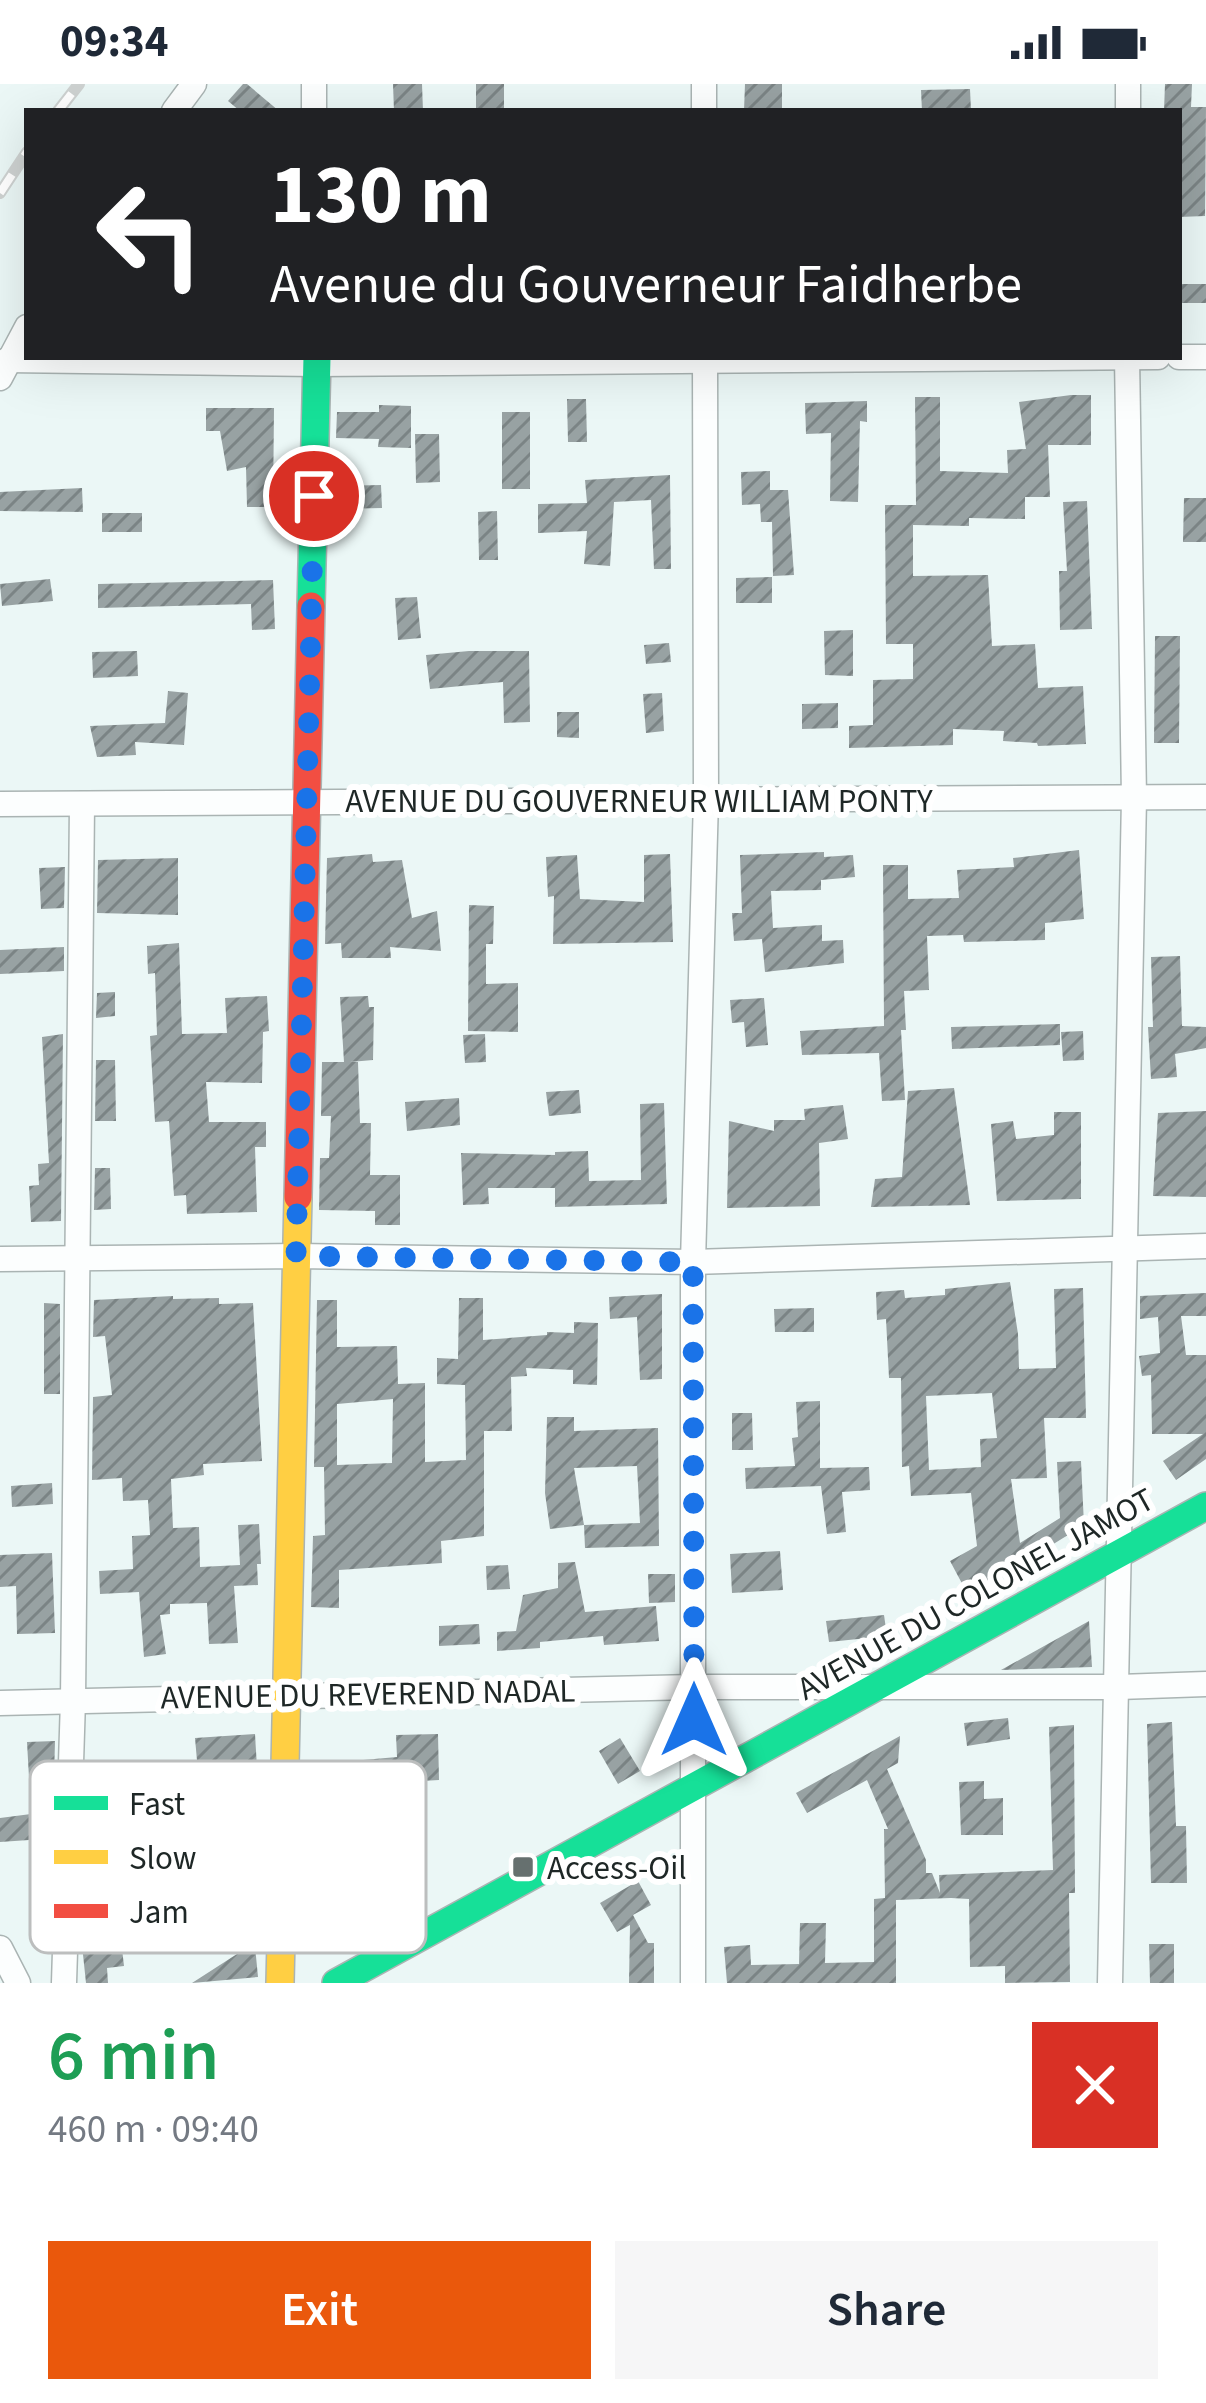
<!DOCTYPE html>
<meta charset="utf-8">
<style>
:root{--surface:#fff;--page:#f6f6f7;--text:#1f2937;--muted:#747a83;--accent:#ea580c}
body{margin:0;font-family:"Source Sans 3",sans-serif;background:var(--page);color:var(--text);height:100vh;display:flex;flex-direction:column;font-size:45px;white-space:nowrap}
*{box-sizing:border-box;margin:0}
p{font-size:39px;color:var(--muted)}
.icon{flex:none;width:66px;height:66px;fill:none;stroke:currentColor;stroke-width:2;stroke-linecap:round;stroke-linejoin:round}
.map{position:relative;height:1899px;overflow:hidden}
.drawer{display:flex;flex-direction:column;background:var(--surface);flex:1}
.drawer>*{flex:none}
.banner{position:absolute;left:24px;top:24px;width:1158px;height:252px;border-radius:0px;box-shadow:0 12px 48px #0002;background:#202124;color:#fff;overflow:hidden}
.pin{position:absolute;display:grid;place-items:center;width:102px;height:102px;color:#fff;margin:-51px;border:6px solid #fff;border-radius:50%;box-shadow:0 3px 12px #0007}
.me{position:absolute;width:132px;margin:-66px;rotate:0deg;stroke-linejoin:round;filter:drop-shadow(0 0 9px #0008)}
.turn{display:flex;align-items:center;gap:42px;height:252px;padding:0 48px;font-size:54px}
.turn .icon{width:156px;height:156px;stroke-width:2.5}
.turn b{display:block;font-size:84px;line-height:102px}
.round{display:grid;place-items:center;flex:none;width:126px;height:126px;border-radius:0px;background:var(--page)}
.headline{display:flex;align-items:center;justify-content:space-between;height:204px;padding:0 48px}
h1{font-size:72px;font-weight:600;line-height:90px;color:#1e9e55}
.primary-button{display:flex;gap:24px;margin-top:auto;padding:24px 48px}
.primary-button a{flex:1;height:138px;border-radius:0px;background:var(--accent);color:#fff;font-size:48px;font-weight:600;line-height:138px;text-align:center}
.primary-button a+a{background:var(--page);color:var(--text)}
.status{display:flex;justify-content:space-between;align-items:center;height:84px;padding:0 60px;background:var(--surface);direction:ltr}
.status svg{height:33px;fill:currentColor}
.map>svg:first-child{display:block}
.building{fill:url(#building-hatch);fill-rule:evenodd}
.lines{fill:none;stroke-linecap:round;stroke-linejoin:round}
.street-casing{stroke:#aab4b3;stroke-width:27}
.fast-casing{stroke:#aab4b3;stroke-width:30}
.slow-casing{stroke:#aab4b3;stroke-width:30}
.jam-casing{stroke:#aab4b3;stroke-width:30}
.street{stroke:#fcfefe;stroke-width:24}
.fast{stroke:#16e098;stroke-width:27}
.slow{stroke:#ffcf43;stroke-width:27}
.jam{stroke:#f24e42;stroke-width:27}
.rail-casing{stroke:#ced2d1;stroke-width:12}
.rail{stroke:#fff;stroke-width:8;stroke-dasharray:22;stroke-linecap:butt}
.route{stroke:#1a73e8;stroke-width:21;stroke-dasharray:0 37.8}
.poi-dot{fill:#66706f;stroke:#fff;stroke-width:4.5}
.labels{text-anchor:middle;stroke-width:12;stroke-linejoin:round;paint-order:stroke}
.street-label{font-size:33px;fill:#1e2726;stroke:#fff}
.poi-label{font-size:33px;fill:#1e2726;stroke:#fff;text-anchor:start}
.key{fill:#fff;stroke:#bcbebe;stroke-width:3}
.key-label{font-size:33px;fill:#1e2726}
</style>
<div class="status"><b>09:34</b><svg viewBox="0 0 49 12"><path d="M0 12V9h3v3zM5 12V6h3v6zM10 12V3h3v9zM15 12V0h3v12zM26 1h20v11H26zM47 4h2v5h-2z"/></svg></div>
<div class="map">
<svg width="1206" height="1899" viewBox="0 0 1206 1899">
<defs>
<pattern id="building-hatch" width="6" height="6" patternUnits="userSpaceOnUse" patternTransform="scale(3)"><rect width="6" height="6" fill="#98a2a3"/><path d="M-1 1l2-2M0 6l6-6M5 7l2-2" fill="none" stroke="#7b8485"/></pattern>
</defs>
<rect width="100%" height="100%" fill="#ebf7f6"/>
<g class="building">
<polygon points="243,0 247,0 279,27 240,27 228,17"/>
<polygon points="393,0 422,0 423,27 394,27"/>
<rect x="476" y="0" width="28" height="27"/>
<polygon points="745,0 782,0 782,27 744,27"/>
<polygon points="1165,0 1192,0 1191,23 1206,23 1205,132 1179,133 1179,27 1164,27"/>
<polygon points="970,5 971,27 922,27 921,6"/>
<rect x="1179" y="200" width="27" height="19"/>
<polygon points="1071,311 1091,311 1091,361 1048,361 1050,413 1025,413 1025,435 969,434 969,442 913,441 913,492 988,491 992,562 1035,560 1038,604 1083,602 1086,660 1038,662 1037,659 1003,657 1004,647 953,645 953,661 849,664 849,642 873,641 873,596 913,595 913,560 886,560 885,421 916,421 915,313 940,313 940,387 1008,389 1007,366 1026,365 1019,318"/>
<polygon points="567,315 586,315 587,358 568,358"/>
<polygon points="867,317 867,338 860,337 858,418 830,417 831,349 806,350 805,319"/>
<polygon points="379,321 411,322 411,364 378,363 379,355 336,354 337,328 379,328"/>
<polygon points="206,324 274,324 273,423 247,423 246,383 227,387 220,347 206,347"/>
<rect x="502" y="328" width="28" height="77"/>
<polygon points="415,350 439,350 440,398 416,399"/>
<polygon points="770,387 770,406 788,406 794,491 773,492 772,438 761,438 760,420 742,421 741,388"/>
<polygon points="670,391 671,485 654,485 651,416 614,418 610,482 584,480 587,447 538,449 538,420 587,419 585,396"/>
<polygon points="381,401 382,424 338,425 337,402"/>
<polygon points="82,404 83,428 0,427 0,408"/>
<polygon points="1184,414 1206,414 1206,458 1183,458"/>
<polygon points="1087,417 1092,545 1060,546 1059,487 1067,487 1063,418"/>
<polygon points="497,427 498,476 479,476 478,428"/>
<rect x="102" y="429" width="40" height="19"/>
<polygon points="772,493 772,519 736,519 736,494"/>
<polygon points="50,495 53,517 2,522 0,500"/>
<polygon points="273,496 275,545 252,546 251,520 98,524 98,500"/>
<polygon points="417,513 421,554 398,556 395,514"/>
<polygon points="853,546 853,592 825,591 824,547"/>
<polygon points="1155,552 1180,552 1179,659 1154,659"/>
<polygon points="669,559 671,578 646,580 644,561"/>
<polygon points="137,567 138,592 93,594 92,568"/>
<polygon points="469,567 529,567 530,638 504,639 503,598 430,605 426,571"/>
<polygon points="168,607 188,609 184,661 135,658 136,671 97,673 90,642 165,639"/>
<polygon points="662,609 664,647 646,649 643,610"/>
<polygon points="838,619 838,644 802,645 802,620"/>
<polygon points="557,628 579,628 579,654 557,653"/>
<polygon points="1079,766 1084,835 1045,839 1045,856 964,858 963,851 927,852 929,906 904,907 906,946 901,946 905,1016 882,1017 879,969 802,971 800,947 884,942 883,781 908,781 908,815 959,814 957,786 1014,783 1013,774"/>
<polygon points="824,768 824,773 853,771 855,793 821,796 821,806 771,807 773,844 822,841 822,857 843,856 844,879 765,888 762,855 734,857 732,829 742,829 740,771"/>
<polygon points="372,770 373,778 402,776 412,834 437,827 441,867 390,863 391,874 342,874 341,859 325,860 327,774"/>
<polygon points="670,770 673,858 553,860 554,812 548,813 546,773 577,771 580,815 644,818 644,771"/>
<polygon points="178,774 178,831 97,829 98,776"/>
<polygon points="65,783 64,824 41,825 39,784"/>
<polygon points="469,821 494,822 493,860 486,860 486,900 518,899 518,948 468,947"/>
<polygon points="179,859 182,950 227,949 225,914 267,912 269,947 263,948 262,999 206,998 209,1038 266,1038 266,1063 255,1063 257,1128 187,1130 186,1111 174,1112 169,1037 155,1038 150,952 157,951 155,889 148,890 147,862"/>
<polygon points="64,863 64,887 0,890 0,866"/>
<polygon points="1180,872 1182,942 1206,943 1206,964 1175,970 1177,993 1151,995 1148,943 1153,943 1151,873"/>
<polygon points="115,908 115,932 96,934 97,909"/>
<polygon points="368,912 369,923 374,923 373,976 350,978 358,978 360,1039 371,1039 370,1091 400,1091 400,1141 375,1141 375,1127 319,1126 320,1074 329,1074 331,1032 321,1032 322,978 344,978 340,913"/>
<polygon points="764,914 768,961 746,963 744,938 732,939 730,916"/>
<polygon points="1060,940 1060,961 952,965 951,943"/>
<polygon points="1083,947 1084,976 1063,977 1061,948"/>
<polygon points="63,950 61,1137 31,1138 29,1102 39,1101 38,1080 49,1079 42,953"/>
<polygon points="485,950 486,978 465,979 463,951"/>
<polygon points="96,976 115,976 116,1037 95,1037"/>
<polygon points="954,1004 970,1121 871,1123 875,1095 902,1093 908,1007"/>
<polygon points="579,1006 581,1029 549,1032 546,1008"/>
<polygon points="459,1014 460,1041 407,1047 405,1018"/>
<polygon points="664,1019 667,1120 555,1123 555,1104 488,1104 489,1120 463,1121 461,1069 555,1071 555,1068 588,1067 589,1097 641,1096 640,1020"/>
<polygon points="843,1021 848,1055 819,1059 820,1122 727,1124 729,1037 774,1047 774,1036 805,1036 804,1025"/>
<polygon points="1206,1027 1206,1113 1153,1112 1158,1029"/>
<polygon points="1054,1028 1081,1028 1081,1115 997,1117 991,1040 1013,1037 1016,1055 1054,1051"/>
<polygon points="95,1084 110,1084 111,1125 94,1126"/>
<path d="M 1010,1198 L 1018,1250 L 1019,1285 L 1056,1284 L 1054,1205 L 1083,1204 L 1086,1334 L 1044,1334 L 1047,1394 L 1011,1395 L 1020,1459 L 1060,1434 L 1057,1378 L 1081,1377 L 1084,1441 L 1039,1469 L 1041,1474 L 966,1507 L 950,1477 L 977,1462 L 971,1409 L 911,1412 L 909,1382 L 902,1383 L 901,1294 L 889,1294 L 886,1235 L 877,1236 L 876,1208 L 904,1206 L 905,1214 L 945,1211 L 945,1205 ZM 992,1309 L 997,1354 L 980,1355 L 981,1383 L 929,1386 L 926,1312 Z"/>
<polygon points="1206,1209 1206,1232 1181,1232 1186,1271 1206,1271 1206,1375 1176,1396 1163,1377 1203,1350 1152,1350 1151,1291 1142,1292 1139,1272 1160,1269 1158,1233 1140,1235 1140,1212"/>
<polygon points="662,1210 662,1295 640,1296 637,1233 610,1235 609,1213"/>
<polygon points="173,1212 173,1215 219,1214 219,1220 253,1219 262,1377 203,1380 204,1391 171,1395 173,1444 199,1443 200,1483 240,1481 238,1441 259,1440 261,1480 257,1480 258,1501 234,1502 238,1559 209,1560 207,1519 170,1520 170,1530 160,1531 166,1570 144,1573 139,1508 100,1510 99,1487 133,1485 132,1452 150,1451 148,1416 123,1417 122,1394 92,1396 93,1313 112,1311 105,1252 93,1253 94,1216"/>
<path d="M 459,1214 L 483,1214 L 483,1256 L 547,1251 L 547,1248 L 574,1249 L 574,1238 L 598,1239 L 597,1301 L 573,1300 L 573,1286 L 526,1284 L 527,1292 L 511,1293 L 512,1347 L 484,1347 L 484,1452 L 441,1457 L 442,1479 L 339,1486 L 339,1524 L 311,1523 L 313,1452 L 325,1451 L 324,1383 L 314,1383 L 317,1216 L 337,1216 L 337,1263 L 397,1262 L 398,1300 L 425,1299 L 425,1378 L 466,1376 L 465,1301 L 437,1300 L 437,1274 L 458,1275 ZM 393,1315 L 392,1379 L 337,1381 L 337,1320 Z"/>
<polygon points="44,1219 60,1220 60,1310 44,1310"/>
<polygon points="814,1224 814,1248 775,1248 774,1225"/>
<polygon points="820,1317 820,1384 869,1383 870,1406 842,1408 846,1448 827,1450 821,1402 746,1405 745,1384 795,1382 792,1354 798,1353 796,1318"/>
<polygon points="732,1329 752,1329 753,1366 732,1366"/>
<path d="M 547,1333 L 574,1333 L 574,1347 L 658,1344 L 659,1462 L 585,1464 L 584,1441 L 550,1445 L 545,1409 ZM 637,1382 L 640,1439 L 584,1441 L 574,1384 Z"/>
<polygon points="52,1399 53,1420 12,1423 11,1402"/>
<polygon points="780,1467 783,1506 732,1509 730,1470"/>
<polygon points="52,1469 55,1549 17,1550 16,1502 0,1503 0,1471"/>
<polygon points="575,1478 585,1528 656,1522 659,1557 604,1561 603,1552 540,1558 540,1564 497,1567 497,1548 516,1547 523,1511 558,1504 558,1479"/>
<polygon points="508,1481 510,1505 487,1506 486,1482"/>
<polygon points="648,1490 675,1490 675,1518 649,1519"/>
<polygon points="884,1531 887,1552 829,1558 826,1537"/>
<polygon points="1089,1537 1092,1583 1001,1586"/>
<polygon points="479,1540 480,1560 439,1562 439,1542"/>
<polygon points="1008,1634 1010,1655 967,1662 964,1639"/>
<polygon points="1172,1638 1176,1742 1186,1742 1187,1799 1151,1799 1147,1640"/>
<polygon points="1074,1641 1075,1809 1069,1809 1070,1898 1005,1899 1005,1882 970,1883 969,1815 951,1814 896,1816 896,1899 727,1899 724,1863 750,1861 751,1881 799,1880 800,1839 826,1839 825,1879 874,1878 874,1815 885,1814 884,1745 888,1745 867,1696 807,1729 796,1709 900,1652 898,1679 887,1685 926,1776 926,1789 932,1789 940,1809 939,1791 1053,1786 1049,1643"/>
<polygon points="255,1650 257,1684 198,1688 195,1654"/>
<polygon points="438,1650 439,1696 387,1699 391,1734 365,1736 363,1676 397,1673 396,1651"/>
<polygon points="620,1654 640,1687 618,1700 599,1667"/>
<polygon points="55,1657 52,1766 29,1768 29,1756 0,1758 0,1734 31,1730 27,1658"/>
<polygon points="984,1697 984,1715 1003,1714 1003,1751 961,1751 959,1698"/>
<polygon points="638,1797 651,1821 633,1831 648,1859 654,1859 654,1899 629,1899 630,1841 617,1848 600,1819"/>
<polygon points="121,1856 124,1882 107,1884 108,1899 86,1899 82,1861"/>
<polygon points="1149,1860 1174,1860 1174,1899 1150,1899"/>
<polygon points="255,1862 258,1893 192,1899 237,1870 236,1864"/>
</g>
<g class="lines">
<g class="street-casing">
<g id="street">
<polyline points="314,0 314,27"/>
<polyline points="704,0 704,27"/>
<polyline points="174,27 194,0"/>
<polyline points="1128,27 1128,0"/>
<polyline points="1179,273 1206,273"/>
<polyline points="7,276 317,280 1158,273"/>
<polyline points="0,294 27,243"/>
<polyline points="0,720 1206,713"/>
<polyline points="0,1175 297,1172 693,1178 1206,1162"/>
<polyline points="0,1619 694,1603 1119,1603 1206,1600"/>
<polyline points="0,1864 18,1899"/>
<polyline points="64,1899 73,1616 82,720"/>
<polyline points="693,1899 693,1178 706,715 705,273"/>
<polyline points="1110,1899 1134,714 1127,273"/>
</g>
</g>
<g class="fast-casing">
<g id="fast">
<polyline points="311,522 317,273"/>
<polyline points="336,1899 1206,1422"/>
</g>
</g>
<g class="slow-casing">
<polyline id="slow" points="280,1899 298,1113"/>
</g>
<g class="jam-casing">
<polyline id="jam" points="298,1113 311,522"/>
</g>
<use href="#street" class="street"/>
<use href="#fast" class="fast"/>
<use href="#slow" class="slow"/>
<use href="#jam" class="jam"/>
<g class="rail-casing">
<g id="rail">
<polyline points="58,27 79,0"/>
<polyline points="0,109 27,68"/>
</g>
</g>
<use href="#rail" class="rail"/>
</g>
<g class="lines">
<polyline class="route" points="314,412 296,1172 693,1178 694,1636"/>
</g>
<rect class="poi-dot" x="511" y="1771" width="24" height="24" rx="6"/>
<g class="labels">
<g class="street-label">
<text x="639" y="728">AVENUE DU GOUVERNEUR WILLIAM PONTY</text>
<text transform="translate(975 1509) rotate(-29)" y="12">AVENUE DU COLONEL JAMOT</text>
<text transform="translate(368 1609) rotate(-1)" y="12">AVENUE DU REVEREND NADAL</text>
</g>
<g class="poi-label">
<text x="547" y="1795">Access-Oil</text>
</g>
</g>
<rect x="30" y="1677" width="396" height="192" rx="18" class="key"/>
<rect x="54" y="1712" width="54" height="14" fill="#16e098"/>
<rect x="54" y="1766" width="54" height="14" fill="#ffcf43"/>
<rect x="54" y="1820" width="54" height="14" fill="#f24e42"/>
<g class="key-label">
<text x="129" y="1731">Fast</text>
<text x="129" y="1785">Slow</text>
<text x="129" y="1839">Jam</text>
</g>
</svg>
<div class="pin" style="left:314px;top:412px;background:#d93025"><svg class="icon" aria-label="arrive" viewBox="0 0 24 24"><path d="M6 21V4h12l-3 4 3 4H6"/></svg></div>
<svg class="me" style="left:694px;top:1636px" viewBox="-20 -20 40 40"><path d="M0-17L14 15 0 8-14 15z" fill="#1a73e8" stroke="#fff" stroke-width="4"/></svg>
<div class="banner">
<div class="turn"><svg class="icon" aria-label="left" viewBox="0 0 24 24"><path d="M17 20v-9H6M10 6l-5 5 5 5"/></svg><div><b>130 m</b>Avenue du Gouverneur Faidherbe</div></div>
</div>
</div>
<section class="drawer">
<div class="headline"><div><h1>6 min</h1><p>460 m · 09:40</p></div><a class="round" style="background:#d93025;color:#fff"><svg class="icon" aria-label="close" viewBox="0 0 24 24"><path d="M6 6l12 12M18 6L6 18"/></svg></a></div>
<div class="primary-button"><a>Exit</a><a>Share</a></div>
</section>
